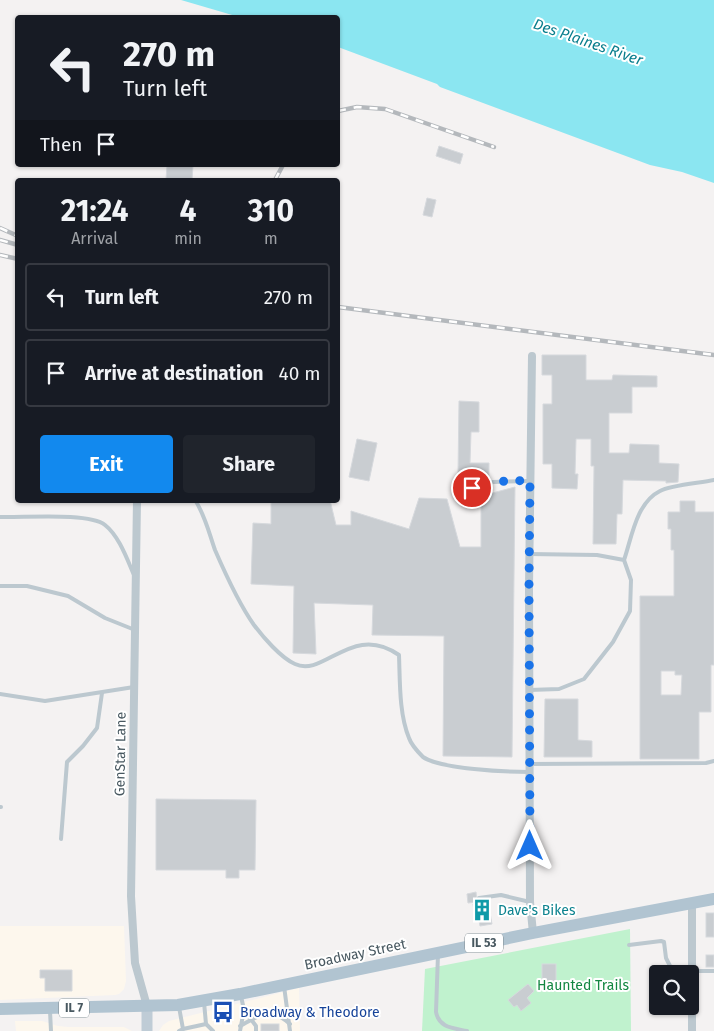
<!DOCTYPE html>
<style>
:root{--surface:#171b24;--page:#20242c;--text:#f1f3f6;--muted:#9ea1a6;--line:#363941;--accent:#1289ee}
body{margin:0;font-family:"Fira Sans",sans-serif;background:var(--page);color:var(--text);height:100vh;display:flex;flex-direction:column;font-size:19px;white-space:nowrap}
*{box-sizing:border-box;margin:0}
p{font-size:16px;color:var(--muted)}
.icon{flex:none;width:28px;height:28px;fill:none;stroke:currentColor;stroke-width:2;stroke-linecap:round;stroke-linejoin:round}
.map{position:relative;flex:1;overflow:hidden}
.panel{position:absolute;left:15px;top:178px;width:325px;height:325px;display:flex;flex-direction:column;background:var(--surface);border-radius:5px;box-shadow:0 1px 4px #0004}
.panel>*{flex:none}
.top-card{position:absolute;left:15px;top:15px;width:325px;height:152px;border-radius:5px;box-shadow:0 1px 4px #0004;background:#171b24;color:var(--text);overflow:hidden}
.controls{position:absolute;left:649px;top:965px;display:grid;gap:10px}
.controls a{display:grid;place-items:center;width:50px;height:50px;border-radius:5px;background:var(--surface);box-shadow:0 1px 4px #0004;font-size:25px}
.pin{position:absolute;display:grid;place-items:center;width:42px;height:42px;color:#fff;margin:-21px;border:2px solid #fff;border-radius:50%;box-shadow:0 1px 5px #0007}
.me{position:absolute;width:55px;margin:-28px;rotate:0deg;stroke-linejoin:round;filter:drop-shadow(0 0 4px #0008)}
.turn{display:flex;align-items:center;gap:18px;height:105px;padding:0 25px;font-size:22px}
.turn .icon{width:65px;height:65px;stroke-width:2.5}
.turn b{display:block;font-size:35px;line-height:42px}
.then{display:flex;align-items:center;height:48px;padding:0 25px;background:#0003;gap:10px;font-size:19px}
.eta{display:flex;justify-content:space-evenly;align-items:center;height:85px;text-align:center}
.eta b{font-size:30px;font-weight:700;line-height:35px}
.primary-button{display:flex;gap:10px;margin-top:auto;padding:10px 25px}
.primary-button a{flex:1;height:58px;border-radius:5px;background:var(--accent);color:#fff;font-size:20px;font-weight:700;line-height:58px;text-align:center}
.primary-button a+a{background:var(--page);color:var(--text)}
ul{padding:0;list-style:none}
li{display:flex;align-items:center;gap:15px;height:68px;margin:0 10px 8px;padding:0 15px;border:2px solid var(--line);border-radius:5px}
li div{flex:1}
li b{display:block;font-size:19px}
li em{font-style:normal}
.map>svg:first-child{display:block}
.commercial{fill:#fdf7ed}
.green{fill:#c0f2ce}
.water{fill:#8be6f1}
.building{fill:#c9cdd1;stroke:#d6d9dd;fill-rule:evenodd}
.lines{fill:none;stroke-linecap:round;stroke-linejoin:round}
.lane{stroke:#bcc8cf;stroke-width:4}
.street{stroke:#bcc8cf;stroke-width:8}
.secondary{stroke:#bfccd6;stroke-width:11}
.primary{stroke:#b1c4d1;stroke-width:12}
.rail-casing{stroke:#b4b8bc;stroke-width:4.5}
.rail{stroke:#fff;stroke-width:2.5;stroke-dasharray:8;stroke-linecap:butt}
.route{stroke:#1a73e8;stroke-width:9;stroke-dasharray:0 16.2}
.labels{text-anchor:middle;stroke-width:4;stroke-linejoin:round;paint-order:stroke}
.shield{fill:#fff;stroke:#7f8a90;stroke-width:1}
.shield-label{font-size:12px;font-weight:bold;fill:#485860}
.street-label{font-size:14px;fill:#485860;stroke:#fff}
.culture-label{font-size:14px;fill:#0d838f;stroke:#fff;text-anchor:start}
.park-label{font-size:14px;fill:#138742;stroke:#fff}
.transit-label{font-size:14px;fill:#164399;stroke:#fff;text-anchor:start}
.water-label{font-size:15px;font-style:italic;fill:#097e8d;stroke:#fff}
</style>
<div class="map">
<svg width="714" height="1031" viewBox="0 0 714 1031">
<rect width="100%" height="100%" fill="#f4f2f2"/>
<g class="commercial">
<polygon points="0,926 124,926 126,981 124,989 119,994 115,995 0,1000"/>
<polygon points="299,988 300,1031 159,1031 163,1025 169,1021"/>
<polygon points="15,1021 42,1021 58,1026 68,1027 124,1027 132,1031 16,1031"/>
</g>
<polygon class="green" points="630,929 631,1031 422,1031 425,969"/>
<polygon class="water" points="181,0 714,0 714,183 682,172 650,165 440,87 437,84 338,47 338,18 239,17"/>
<g class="building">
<polygon points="439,146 463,154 460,164 436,156"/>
<polygon points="167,165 193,165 192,180 166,180"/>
<polygon points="427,198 436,200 432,217 423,215"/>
<polygon points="542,355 586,355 586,380 612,380 613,375 657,376 657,387 632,387 632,413 609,413 609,453 629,453 630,444 659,445 659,463 679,464 678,482 666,483 666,481 623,480 622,514 617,514 616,544 593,544 594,466 591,466 591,439 576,439 575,474 578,474 577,489 552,488 552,464 543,464 543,404 552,404 552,375 542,375"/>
<polygon points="459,401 479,402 479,432 471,432 470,463 489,463 489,476 458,475"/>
<polygon points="357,439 377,443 369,481 349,477"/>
<polygon points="515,487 512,757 443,756 444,636 372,635 373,605 314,603 316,654 293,653 294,586 251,584 253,523 271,524 271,500 330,500 336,525 351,525 351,511 409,529 419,498 447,499 460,547 481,547 481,496"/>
<path d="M 680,501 L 695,501 L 695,512 L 714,512 L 714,665 L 711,665 L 711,712 L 699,712 L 699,759 L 640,759 L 640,596 L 674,596 L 674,550 L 671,550 L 671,529 L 668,529 L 668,512 L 680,512 ZM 661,671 L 675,671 L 675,675 L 682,675 L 681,695 L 661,695 Z"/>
<polygon points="545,699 578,699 578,740 592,741 592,757 544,757"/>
<polygon points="156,799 256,800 255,870 239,870 239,878 226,878 226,870 156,870"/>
<polygon points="476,892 477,902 468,903 467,894"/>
<polygon points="488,902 492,924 480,926 478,916 475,916 473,904"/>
<rect x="706" y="913" width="8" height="24"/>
<rect x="706" y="955" width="8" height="12"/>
<rect x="542" y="964" width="14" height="26"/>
<polygon points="40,970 72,970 72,991 45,991 45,978 40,978"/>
<polygon points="528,984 534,991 527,998 531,1003 521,1011 517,1005 514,1007 508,1000"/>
<rect x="261" y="1024" width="18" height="7"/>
</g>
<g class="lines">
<g class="lane">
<polyline points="454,494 493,482 530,481"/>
<path d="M 195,500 C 205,515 209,533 215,550 C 225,573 239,604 254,625 C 263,637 281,658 295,664 C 324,678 352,622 399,655 C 400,681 399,714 409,738 C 411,744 419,753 423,757 C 440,769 507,772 529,772"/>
<path d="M 0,517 C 22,518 89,512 105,525 C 119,536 127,559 134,575"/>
<path d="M 624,560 C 632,537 636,503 660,491 C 671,485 700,483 714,480"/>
<polyline points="0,586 27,586 68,596 105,618 135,630"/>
<polyline points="529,690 559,689 584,679 613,642 630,611 631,580 624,560 597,555 529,554"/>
<polyline points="0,694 45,701 134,687"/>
<polyline points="529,764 706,763 714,761"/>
<polyline points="0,807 1,807"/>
<polyline points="61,839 67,762 83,746 97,728 102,693"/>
<polyline points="479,898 501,895 530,902"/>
<polyline points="629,945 661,941 664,942 666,958 670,966 675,968 692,968"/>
<path d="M 438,954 L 436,1012 C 439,1028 453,1028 467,1031"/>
<polyline points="692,971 714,971"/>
<polyline points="284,986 290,1031"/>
<polyline points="204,1002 206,1024 213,1031"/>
<polyline points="179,1007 183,1029 179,1031"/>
<polyline points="244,1010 256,1026 256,1031"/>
<polyline points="50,1011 51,1031"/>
<path d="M 240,1026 C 260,1015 270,1006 290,1024"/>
<polyline points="183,1029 206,1024"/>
<polyline points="240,1031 244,1010 241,996"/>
</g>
<g class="street">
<polyline points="532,356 529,587 530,902 533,933"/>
<polyline points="137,500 131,896 135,963 147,1006"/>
<polyline points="692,903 692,1031"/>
</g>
<polyline class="secondary" points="147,1031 147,1006"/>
<polyline class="primary" points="0,1009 178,1005 240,994 533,933 714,899"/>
<g class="rail-casing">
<g id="rail">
<polyline points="338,111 357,107 385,109 494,147"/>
<polyline points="275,180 283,165"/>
<polyline points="0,228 18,236"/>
<polyline points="0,240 18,245"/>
<polyline points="0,255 18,259"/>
<polyline points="338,307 714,355"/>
</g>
</g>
<use href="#rail" class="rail"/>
</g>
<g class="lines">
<path class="route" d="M 472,488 C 491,481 510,480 530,481 L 529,587 L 530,846"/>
</g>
<defs>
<g id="building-bare" transform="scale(1.725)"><path d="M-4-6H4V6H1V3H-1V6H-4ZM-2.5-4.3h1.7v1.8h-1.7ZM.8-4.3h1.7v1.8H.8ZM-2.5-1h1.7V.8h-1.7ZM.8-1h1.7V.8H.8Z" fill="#0f9aa8" stroke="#fff" stroke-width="2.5" paint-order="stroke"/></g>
<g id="bus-bare" transform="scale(1.725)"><path d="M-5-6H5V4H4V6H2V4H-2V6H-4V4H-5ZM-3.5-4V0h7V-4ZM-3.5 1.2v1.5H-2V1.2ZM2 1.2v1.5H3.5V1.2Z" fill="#1a4fb4" stroke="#fff" stroke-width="2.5" paint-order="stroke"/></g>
</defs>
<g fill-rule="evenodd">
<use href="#building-bare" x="482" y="910"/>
<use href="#bus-bare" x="223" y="1012"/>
</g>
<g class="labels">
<g class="shield">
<rect x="465" y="933.5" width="38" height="19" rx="4"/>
<rect x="59" y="998.5" width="30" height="19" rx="4"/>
</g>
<g class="shield-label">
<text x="484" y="947">IL 53</text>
<text x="74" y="1012">IL 7</text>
</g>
<g class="street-label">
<text transform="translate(120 754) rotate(-89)" y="5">GenStar Lane</text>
<text transform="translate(355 954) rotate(-12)" y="5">Broadway Street</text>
</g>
<g class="culture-label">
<text x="498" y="915">Dave's Bikes</text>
</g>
<g class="park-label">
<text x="583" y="990">Haunted Trails</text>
</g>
<g class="transit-label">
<text x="240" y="1017">Broadway &amp; Theodore</text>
</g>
<g class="water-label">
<text transform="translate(588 42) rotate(19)" y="5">Des Plaines River</text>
</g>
</g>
</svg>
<div class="controls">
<a><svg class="icon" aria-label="search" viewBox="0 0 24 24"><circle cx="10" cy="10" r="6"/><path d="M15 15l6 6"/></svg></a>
</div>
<div class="pin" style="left:472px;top:488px;background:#d93025"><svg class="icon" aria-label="arrive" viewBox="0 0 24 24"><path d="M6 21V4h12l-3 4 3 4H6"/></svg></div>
<svg class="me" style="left:530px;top:846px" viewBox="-20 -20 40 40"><path d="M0-17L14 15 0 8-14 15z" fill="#1a73e8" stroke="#fff" stroke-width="4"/></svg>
<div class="top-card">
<div class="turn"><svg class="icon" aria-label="left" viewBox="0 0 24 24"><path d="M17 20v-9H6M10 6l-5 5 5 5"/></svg><div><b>270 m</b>Turn left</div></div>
<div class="then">Then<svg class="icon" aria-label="arrive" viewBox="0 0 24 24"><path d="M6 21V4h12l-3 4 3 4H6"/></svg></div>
</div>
<section class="panel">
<div class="eta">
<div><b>21:24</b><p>Arrival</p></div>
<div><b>4</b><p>min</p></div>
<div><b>310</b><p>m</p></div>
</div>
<ul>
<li><svg class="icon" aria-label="left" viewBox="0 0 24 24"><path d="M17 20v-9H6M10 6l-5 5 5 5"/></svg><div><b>Turn left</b></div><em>270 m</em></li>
<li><svg class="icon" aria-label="arrive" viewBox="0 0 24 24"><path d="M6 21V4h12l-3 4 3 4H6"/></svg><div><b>Arrive at destination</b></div><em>40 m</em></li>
</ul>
<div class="primary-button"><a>Exit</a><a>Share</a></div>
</section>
</div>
